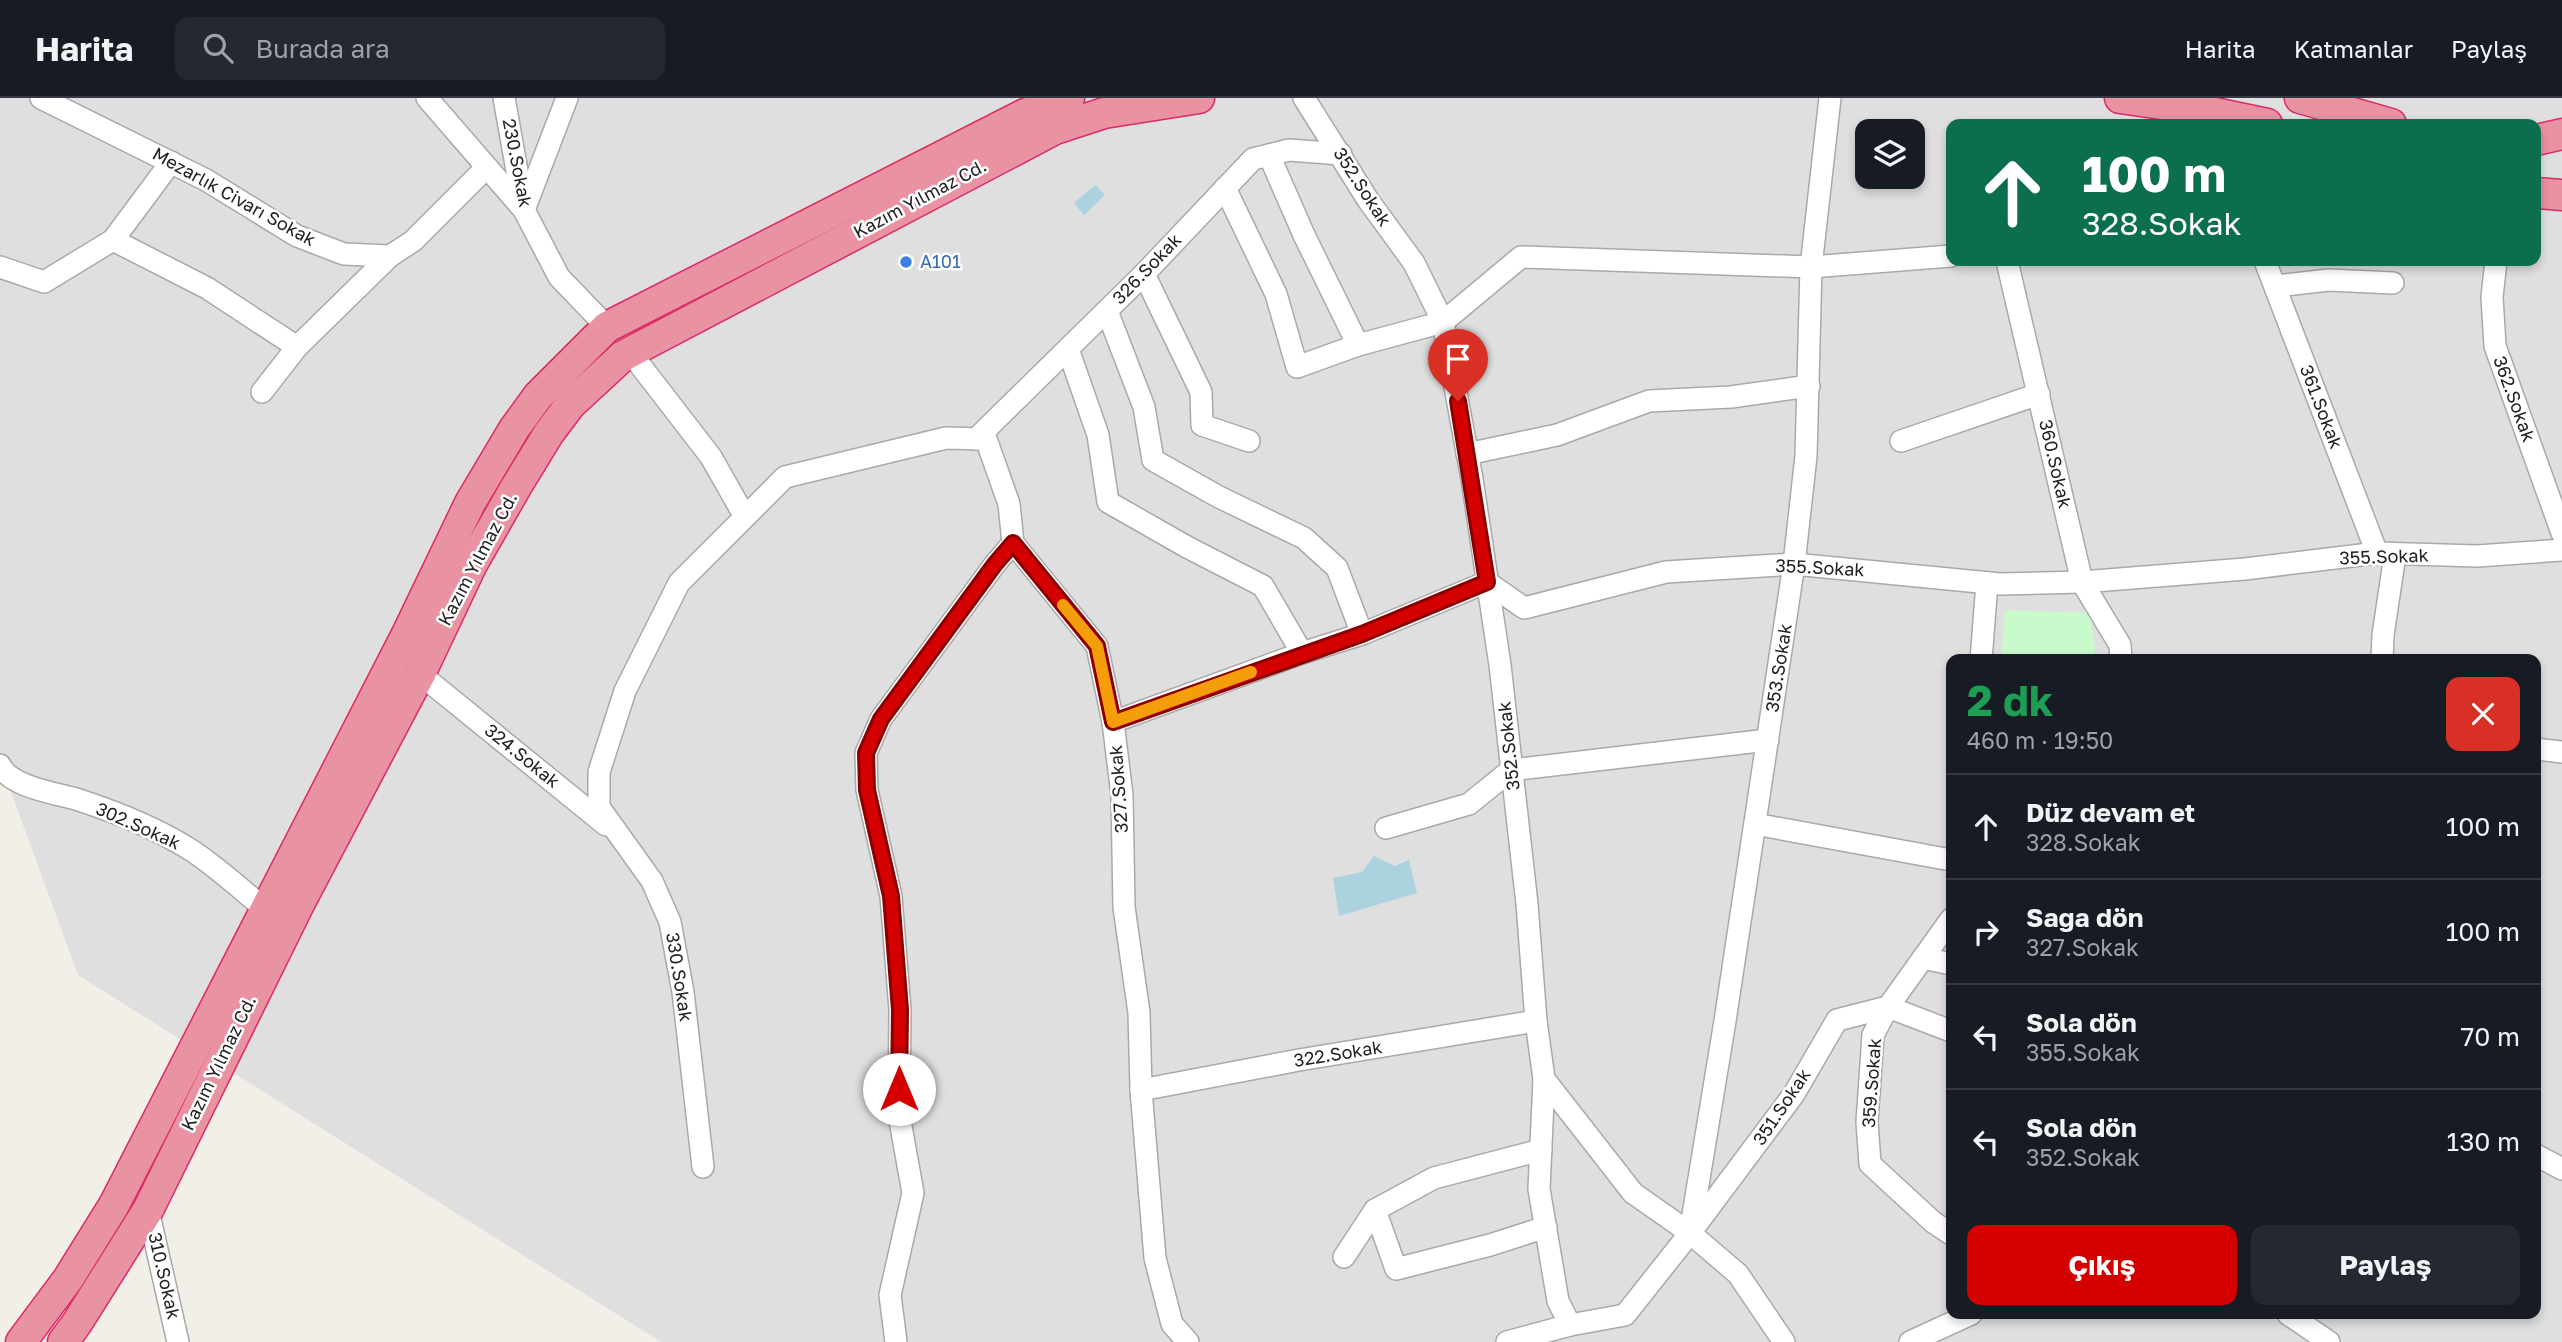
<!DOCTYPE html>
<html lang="tr">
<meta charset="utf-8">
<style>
:root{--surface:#171b24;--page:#242831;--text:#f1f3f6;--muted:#9ea1a6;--line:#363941;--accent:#d40000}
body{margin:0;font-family:"Golos Text",sans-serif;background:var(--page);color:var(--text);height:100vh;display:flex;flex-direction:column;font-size:26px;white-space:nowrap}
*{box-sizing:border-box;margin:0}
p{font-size:23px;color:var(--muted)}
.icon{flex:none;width:38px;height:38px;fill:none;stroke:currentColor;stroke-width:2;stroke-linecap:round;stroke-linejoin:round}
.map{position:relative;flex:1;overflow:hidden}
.details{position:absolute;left:1946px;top:556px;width:595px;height:665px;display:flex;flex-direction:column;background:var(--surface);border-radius:14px;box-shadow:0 4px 10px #0003}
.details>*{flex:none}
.banner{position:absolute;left:1946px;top:21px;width:595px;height:147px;border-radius:14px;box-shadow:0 4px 10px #0003;background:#0b6e4f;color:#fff;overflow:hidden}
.fabs{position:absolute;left:1855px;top:21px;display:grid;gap:14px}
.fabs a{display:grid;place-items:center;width:70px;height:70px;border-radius:14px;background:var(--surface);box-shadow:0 4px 10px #0003;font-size:35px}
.pin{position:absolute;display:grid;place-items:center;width:60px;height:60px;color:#fff;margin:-72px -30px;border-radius:50% 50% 50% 0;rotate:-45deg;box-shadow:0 0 7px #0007}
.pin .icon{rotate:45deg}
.me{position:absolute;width:77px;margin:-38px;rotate:0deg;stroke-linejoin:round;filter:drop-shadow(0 0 5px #0008)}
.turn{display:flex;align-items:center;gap:24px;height:147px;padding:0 21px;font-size:32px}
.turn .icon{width:91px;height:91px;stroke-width:2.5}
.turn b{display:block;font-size:49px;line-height:60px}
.round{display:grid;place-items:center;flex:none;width:74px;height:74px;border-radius:14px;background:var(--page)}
.head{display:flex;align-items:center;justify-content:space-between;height:119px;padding:0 21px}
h1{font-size:42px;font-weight:700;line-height:52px;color:#1e9e55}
.primary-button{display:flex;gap:14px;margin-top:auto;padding:14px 21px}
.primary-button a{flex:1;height:80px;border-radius:14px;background:var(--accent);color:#fff;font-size:28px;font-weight:700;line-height:80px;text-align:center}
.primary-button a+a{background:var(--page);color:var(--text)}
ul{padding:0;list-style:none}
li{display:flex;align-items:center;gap:21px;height:105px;padding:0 21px;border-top:2px solid var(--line)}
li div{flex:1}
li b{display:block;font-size:26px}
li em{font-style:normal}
header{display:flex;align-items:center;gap:42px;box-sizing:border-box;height:98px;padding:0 35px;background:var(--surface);border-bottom:2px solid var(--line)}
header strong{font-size:33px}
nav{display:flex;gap:38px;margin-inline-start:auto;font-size:24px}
.search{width:490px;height:63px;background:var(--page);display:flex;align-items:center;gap:18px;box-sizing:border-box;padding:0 24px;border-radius:14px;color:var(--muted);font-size:26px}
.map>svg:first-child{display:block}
.residential{fill:#e0dfdf;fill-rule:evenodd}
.park{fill:#c8facc}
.water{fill:#aad3df}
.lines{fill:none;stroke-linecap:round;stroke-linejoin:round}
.minor-casing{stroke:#a9a9a9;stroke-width:24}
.highway-casing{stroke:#dc2a67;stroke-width:33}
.minor{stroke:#fff;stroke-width:21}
.highway{stroke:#e892a2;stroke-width:30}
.route-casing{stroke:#8a0000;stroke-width:18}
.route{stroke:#d40000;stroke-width:12}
.slow{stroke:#f59e0b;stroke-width:12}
.shop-dot{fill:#3f7fe0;stroke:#fff;stroke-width:2.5}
.labels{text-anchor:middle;stroke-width:5;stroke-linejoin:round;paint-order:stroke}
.street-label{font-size:18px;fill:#222;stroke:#fff}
.shop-label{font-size:18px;fill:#366cbe;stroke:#fff;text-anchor:start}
</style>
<header>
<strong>Harita</strong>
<div class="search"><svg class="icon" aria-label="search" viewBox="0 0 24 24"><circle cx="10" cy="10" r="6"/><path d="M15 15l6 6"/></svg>Burada ara</div>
<nav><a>Harita</a><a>Katmanlar</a><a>Paylaş</a></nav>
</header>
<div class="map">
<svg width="2562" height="1244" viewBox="0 0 2562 1244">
<rect width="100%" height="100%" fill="#f2efe9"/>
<path class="residential" d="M 0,0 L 2562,0 L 2562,1244 L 661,1244 L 78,877 L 0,664 ZM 1951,26 L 2536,26 L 2536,163 L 1951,163 ZM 1867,33 L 1913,33 L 1913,79 L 1867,79 ZM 1951,562 L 2536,562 L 2536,1216 L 1951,1216 Z"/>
<polygon class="park" points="2005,512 2090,515 2096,562 2001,562"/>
<g class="water">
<polygon points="1095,87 1105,97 1084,117 1074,105"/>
<polygon points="1374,758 1395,768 1409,762 1417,795 1339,818 1333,780 1362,774"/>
</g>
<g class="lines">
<g class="minor-casing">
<g id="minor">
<polyline points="41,0 206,82 297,138 344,156 390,158 413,143 486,70"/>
<polyline points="427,0 524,112 567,0"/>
<polyline points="504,0 524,112 559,179 607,229"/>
<polyline points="1304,0 1368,102 1414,165 1443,224 1472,381 1500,567 1527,806 1536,923 1544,981 1633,1095 1690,1135 1738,1176 1784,1244"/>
<polyline points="1269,57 1304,137 1358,247 1443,224 1521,159 1811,169 1951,158"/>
<polyline points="1225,90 1276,196 1297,269 1358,247"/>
<polyline points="113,142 207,190 297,249"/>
<polyline points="2007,163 2082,484 2120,547 2121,562"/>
<polyline points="2265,163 2377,455"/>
<polyline points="2496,163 2492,199 2495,248 2562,435"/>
<polyline points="0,169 44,184 113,142 171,64"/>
<polyline points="1144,176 1201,294 1202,327 1249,343"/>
<polyline points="2276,188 2329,182 2393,185"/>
<polyline points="1107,213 1144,309 1153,362 1219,399 1304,440 1337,470 1362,536"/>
<polyline points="1068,251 1098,337 1108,404 1187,449 1263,488 1302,555"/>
<polyline points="630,254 711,359 745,419"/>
<polyline points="262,294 297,249 390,158"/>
<polyline points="976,341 1144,176 1253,61 1289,52 1341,56"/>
<polyline points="1901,343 2039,296"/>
<polyline points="1467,356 1557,337 1649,303 1731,299 1809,288"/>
<polyline points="1981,562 1987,485"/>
<polyline points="2382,562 2383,537 2395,457"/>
<polyline points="420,576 606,727"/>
<polyline points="1113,624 1302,555 1362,536 1487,484 1524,510 1666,474 1794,466 2000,486 2082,484 2245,471 2377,455 2477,458 2562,452"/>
<polyline points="2536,651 2562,654"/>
<path d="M 0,667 C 10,689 55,695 76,701 C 116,714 159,731 194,754 C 219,771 242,792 265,811"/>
<polyline points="1755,726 1951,762"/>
<polyline points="1386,730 1469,706 1511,672 1768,642"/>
<polyline points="1951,821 1888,909 1873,937 1867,1024 1870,1066 1933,1124 1951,1136"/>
<polyline points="1923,860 1951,866"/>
<polyline points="1544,981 1539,1091 1558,1203 1570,1227 1625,1217 1690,1135 1794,996 1837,922 1888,909 1951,933"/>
<polyline points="1141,992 1299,962 1536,923"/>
<polyline points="2536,1057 2562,1071"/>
<polyline points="703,1069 683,894 670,824 652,783 599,709 599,674 625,593 679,485 785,379 946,340 986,341 1009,406 1013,445 1097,548 1113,624 1122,697 1124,809 1139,915 1141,992 1155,1160 1172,1226 1188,1244"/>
<polyline points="148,1112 178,1244"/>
<polyline points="1375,1112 1396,1171 1490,1147 1546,1129"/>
<polyline points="1690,1135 1725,923 1794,466 1806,358 1811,169 1830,0"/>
<polyline points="1344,1159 1375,1112 1434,1080 1541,1052"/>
<polyline points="2288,1216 2329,1244"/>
<polyline points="896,1244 890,1197 913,1095 899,1017 900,912 891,798 867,692 866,655 881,621 995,466 1013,445"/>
<polyline points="1507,1244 1570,1227"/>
<polyline points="1910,1244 1971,1216"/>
</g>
</g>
<g class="highway-casing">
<g id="highway">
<polyline points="2120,0 2196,11 2267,26"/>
<polyline points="2300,0 2391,26"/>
<polyline points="2536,42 2562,36"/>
<polyline points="2536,95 2562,97"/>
<polyline points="21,1244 68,1181 114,1107 408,534 470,405 514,331 538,298 607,229 1025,16 1069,0"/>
<polyline points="63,1244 77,1225 148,1112 300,804 420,576 472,466 516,389 549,335 570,307 623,258 1055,31 1104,15 1199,0"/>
</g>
</g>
<use href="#minor" class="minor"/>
<use href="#highway" class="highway"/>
</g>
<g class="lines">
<g class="route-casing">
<polyline id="route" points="899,991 900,912 891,798 867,692 866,655 881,621 995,466 1013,445 1097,548 1113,624 1362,536 1487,484 1458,303"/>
</g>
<use href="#route" class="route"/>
<polyline class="slow" points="1063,507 1097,548 1113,624 1251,574"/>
</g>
<circle class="shop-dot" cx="906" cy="164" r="7"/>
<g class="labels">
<g class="street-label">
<text transform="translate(517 65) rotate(79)" y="6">230.Sokak</text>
<text transform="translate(1362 89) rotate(57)" y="6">352.Sokak</text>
<text transform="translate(234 99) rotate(29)" y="6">Mezarlık Civarı Sokak</text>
<text transform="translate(920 101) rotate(-28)" y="6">Kazım Yılmaz Cd.</text>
<text transform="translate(1147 171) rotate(-46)" y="6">326.Sokak</text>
<text transform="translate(2514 301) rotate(70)" y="6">362.Sokak</text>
<text transform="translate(2321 309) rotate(69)" y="6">361.Sokak</text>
<text transform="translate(2055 366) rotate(77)" y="6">360.Sokak</text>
<text transform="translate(2384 459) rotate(-2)" y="6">355.Sokak</text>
<text transform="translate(478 461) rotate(-62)" y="6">Kazım Yılmaz Cd.</text>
<text transform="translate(1820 470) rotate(3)" y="6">355.Sokak</text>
<text transform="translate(1779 570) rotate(-81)" y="6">353.Sokak</text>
<text transform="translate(1509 648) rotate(-96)" y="6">352.Sokak</text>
<text transform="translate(522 658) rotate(39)" y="6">324.Sokak</text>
<text transform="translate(1119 691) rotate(-94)" y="6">327.Sokak</text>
<text transform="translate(138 728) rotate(24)" y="6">302.Sokak</text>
<text transform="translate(679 879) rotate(81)" y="6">330.Sokak</text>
<text transform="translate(1338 956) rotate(-9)" y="6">322.Sokak</text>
<text transform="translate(219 965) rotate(-64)" y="6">Kazım Yılmaz Cd.</text>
<text transform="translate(1872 985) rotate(-86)" y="6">359.Sokak</text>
<text transform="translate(1782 1009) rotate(-56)" y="6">351.Sokak</text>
<text transform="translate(164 1178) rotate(77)" y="6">310.Sokak</text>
</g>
<g class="shop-label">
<text x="920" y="170">A101</text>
</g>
</g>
</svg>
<div class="fabs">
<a><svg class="icon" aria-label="layers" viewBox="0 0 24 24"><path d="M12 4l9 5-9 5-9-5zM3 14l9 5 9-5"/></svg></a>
</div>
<div class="pin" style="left:1458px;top:303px;background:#d93025"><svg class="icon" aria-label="arrive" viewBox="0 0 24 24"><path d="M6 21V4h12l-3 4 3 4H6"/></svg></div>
<svg class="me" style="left:899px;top:991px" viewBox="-20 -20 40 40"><circle r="19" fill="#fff"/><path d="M0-13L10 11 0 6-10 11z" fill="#d40000"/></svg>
<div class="banner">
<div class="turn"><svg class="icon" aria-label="ahead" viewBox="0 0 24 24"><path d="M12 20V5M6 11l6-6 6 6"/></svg><div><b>100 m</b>328.Sokak</div></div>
</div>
<section class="details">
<div class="head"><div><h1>2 dk</h1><p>460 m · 19:50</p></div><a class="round" style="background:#d93025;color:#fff"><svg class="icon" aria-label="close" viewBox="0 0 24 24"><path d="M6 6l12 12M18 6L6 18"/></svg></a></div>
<ul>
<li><svg class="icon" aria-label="ahead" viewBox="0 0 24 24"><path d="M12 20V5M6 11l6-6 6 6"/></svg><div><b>Düz devam et</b><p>328.Sokak</p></div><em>100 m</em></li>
<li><svg class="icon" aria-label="right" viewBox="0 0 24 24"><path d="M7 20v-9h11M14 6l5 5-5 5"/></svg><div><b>Sağa dön</b><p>327.Sokak</p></div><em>100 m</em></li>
<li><svg class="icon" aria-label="left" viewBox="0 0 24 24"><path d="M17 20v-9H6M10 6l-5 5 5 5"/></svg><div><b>Sola dön</b><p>355.Sokak</p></div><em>70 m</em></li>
<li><svg class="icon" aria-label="left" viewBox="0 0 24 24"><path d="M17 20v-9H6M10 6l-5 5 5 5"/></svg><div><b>Sola dön</b><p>352.Sokak</p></div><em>130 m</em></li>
</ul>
<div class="primary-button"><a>Çıkış</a><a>Paylaş</a></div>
</section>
</div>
